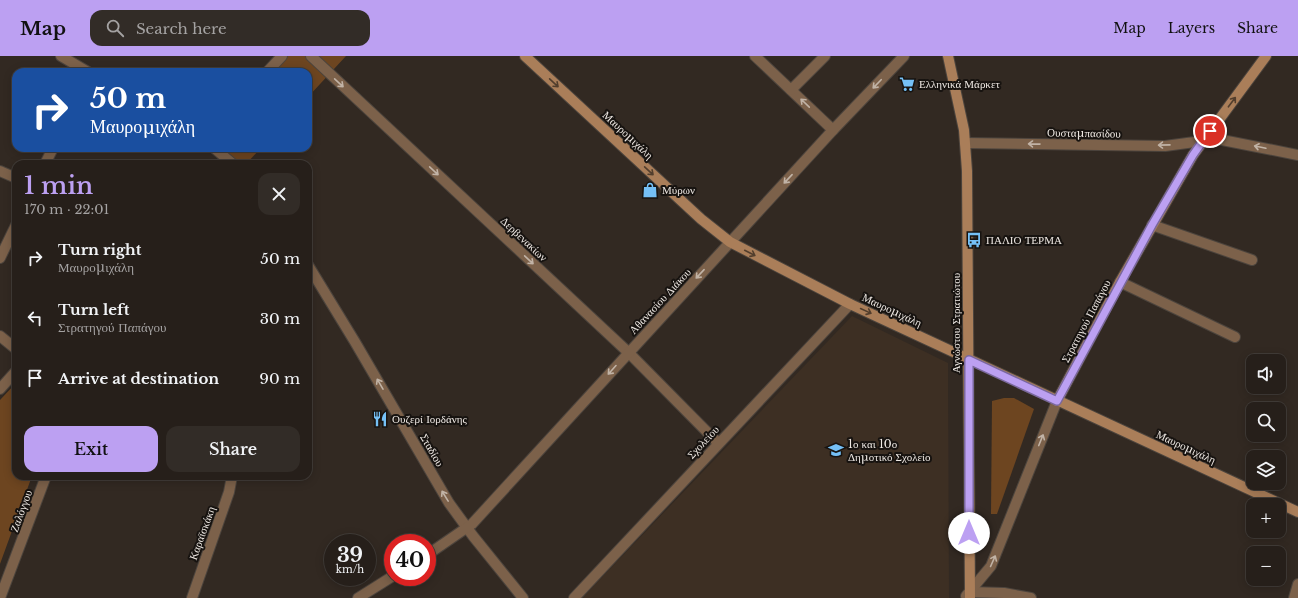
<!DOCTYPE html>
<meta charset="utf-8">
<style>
:root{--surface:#261f1a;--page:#322c27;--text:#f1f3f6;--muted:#a4a2a2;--line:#423d39;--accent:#bca0f2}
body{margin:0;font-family:"Libre Baskerville",serif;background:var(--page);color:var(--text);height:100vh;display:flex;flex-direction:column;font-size:15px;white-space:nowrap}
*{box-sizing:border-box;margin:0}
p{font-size:13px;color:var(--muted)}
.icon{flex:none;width:22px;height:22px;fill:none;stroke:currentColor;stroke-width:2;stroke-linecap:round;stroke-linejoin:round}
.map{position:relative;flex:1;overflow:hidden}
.sheet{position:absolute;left:12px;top:104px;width:300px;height:320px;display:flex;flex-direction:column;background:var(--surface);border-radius:12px;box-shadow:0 2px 10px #0003,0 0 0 1px var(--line)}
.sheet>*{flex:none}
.banner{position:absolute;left:12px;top:12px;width:300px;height:84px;border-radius:12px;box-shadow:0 2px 10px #0003,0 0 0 1px var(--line);background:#1a4fa0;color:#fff;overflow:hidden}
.buttons{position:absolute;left:1246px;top:298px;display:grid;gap:8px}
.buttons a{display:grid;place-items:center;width:40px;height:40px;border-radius:8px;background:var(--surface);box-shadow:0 2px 10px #0003,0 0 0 1px var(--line);font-size:20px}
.speed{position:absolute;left:324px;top:478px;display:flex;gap:8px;font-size:20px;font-weight:700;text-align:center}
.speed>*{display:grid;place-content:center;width:52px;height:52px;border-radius:50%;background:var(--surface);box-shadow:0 2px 10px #0003,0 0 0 1px var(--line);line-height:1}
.speed small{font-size:10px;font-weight:400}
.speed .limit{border:6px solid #d22;background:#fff;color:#111}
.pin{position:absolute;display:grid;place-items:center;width:34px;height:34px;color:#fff;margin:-17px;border:2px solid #fff;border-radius:50%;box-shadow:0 1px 4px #0007}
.me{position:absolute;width:44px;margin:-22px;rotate:0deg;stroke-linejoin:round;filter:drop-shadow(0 0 3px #0008)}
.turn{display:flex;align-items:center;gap:14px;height:84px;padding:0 12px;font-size:18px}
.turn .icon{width:52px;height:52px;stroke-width:2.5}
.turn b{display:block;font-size:28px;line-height:34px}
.round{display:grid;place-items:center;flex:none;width:42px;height:42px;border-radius:12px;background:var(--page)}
.headline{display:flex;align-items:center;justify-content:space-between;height:68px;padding:0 12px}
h1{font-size:24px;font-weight:600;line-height:30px;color:var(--accent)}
.action{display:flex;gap:8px;margin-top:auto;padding:8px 12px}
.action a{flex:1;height:46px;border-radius:12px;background:var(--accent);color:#111;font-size:16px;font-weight:600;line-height:46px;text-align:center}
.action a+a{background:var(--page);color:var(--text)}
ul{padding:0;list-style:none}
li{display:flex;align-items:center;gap:12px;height:60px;padding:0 12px}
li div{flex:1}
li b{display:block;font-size:15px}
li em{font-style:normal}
header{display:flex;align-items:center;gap:24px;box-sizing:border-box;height:56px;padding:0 20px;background:var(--accent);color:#111}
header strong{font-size:19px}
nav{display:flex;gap:22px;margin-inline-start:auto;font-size:14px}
.search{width:280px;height:36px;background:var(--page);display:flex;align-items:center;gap:10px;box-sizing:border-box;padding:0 14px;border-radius:12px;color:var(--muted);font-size:15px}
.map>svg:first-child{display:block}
.built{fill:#3d2f23}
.green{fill:#6d4520}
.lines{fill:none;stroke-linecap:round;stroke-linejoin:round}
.street-casing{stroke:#4c443d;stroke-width:12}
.secondary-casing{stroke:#4c443d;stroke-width:12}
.street{stroke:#7c614a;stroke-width:10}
.secondary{stroke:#aa7e59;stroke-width:10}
.oneway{stroke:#c1b3a6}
.oneway2{stroke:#523e2d}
.route-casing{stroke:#7a689d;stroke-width:10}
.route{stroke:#bca0f2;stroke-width:7}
.labels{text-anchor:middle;stroke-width:4;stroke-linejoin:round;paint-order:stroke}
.poi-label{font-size:11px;fill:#efe9e4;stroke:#171310;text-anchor:start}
.street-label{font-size:11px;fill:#efe9e4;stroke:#171310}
</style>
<header>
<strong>Map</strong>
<div class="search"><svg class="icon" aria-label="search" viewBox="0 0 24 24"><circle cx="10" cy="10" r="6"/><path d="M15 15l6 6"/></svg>Search here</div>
<nav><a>Map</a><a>Layers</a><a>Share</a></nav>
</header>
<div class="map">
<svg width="1298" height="542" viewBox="0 0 1298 542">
<rect width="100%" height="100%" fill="#322922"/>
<polygon class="built" points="852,260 948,307 949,542 582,542"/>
<g class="green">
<polygon points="282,0 346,0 308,41 308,16 267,16"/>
<polygon points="214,92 261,92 246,108 233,108"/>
<polygon points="16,327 16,420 32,420 0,508 0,344"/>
<polygon points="1004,342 1014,342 1034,353 997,458 991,458 992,345"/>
</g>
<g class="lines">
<g class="street-casing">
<g id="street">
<polyline points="61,0 88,16"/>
<polyline points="311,0 629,297 718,387"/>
<polyline points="755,0 833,74"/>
<polyline points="267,16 282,0"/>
<polyline points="791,34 825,0"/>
<polyline points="965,87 1165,90 1217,83 1298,99"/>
<polyline points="214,92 233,108"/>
<polyline points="45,108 53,92"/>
<polyline points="0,115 16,122"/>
<polyline points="1152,169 1252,204"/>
<polyline points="0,202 16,169"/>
<polyline points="308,209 355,286 449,447 473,480 523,542"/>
<polyline points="1120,226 1235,281"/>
<polyline points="0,280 16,293"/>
<polyline points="0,333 16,315"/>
<polyline points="427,499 472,468 833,74 904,0"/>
<polyline points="970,536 1004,537 1031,542"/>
<polyline points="966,540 991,510 1057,345"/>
<polyline points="0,542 46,420"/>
<polyline points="192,542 229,436 232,420"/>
<polyline points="358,542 393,520"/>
<polyline points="574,542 850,248"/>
<polyline points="1294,542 1298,528"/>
</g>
</g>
<g class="secondary-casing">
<g id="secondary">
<polyline points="525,0 701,163 730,186 850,248 1298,456"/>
<polyline points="948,0 964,74 967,115 970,542"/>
<polyline points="1057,345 1120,226 1193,99 1266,0"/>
</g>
</g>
<use href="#street" class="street"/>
<use href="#secondary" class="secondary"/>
</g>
<defs><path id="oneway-shaft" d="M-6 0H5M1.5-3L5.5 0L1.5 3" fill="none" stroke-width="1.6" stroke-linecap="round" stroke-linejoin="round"/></defs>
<g class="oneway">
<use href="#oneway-shaft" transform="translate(339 27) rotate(43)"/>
<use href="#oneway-shaft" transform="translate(877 28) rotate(134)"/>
<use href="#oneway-shaft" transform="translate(805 47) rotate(-136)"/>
<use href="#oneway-shaft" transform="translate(1034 88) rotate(-179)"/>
<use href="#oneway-shaft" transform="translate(1164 89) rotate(179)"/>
<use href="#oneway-shaft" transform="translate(1260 91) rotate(-168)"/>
<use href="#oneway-shaft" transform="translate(434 115) rotate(43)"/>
<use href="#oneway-shaft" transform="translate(788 123) rotate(133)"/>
<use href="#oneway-shaft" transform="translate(529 204) rotate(43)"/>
<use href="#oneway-shaft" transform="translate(700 218) rotate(133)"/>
<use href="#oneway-shaft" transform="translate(612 314) rotate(132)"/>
<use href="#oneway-shaft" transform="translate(380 328) rotate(-120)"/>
<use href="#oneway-shaft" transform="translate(1041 384) rotate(-68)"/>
<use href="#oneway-shaft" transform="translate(445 440) rotate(-122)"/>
<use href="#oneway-shaft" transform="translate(993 505) rotate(-66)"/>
</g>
<g class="oneway2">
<use href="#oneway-shaft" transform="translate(554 27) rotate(43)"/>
<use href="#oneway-shaft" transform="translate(1232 46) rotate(-53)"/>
<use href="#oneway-shaft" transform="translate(649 115) rotate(43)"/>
<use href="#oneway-shaft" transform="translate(750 197) rotate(27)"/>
<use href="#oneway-shaft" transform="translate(866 255) rotate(25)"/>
</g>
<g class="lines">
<g class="route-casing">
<polyline id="route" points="969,477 969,304 1057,345 1152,169 1193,99 1210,75"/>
</g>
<use href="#route" class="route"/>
</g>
<defs>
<g id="supermarket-bare" transform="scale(1.2)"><path d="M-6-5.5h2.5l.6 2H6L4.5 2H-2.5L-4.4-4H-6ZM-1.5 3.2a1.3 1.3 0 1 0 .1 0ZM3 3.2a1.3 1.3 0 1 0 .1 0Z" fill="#75c0f6" stroke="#171310" stroke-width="2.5" paint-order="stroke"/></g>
<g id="shop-bare" transform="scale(1.2)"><path d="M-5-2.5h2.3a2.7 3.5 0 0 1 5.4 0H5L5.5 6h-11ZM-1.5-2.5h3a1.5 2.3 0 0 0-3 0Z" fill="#75c0f6" stroke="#171310" stroke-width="2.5" paint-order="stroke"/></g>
<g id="bus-bare" transform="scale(1.2)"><path d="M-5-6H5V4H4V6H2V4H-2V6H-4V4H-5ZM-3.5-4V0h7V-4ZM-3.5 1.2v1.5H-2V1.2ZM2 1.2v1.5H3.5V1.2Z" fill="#75c0f6" stroke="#171310" stroke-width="2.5" paint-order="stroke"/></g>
<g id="restaurant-bare" transform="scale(1.2)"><path d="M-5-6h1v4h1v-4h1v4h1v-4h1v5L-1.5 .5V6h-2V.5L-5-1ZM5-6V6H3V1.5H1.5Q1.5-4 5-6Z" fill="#75c0f6" stroke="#171310" stroke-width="2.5" paint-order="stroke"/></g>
<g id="school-bare" transform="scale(1.2)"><path d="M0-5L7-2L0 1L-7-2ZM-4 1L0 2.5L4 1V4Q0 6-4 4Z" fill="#75c0f6" stroke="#171310" stroke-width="2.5" paint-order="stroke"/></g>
</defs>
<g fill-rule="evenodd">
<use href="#supermarket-bare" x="907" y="28"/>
<use href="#shop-bare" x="650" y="134"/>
<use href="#bus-bare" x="974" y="184"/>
<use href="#restaurant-bare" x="380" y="363"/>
<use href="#school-bare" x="836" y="394"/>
</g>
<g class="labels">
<g class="poi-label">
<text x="919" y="32">Ελληνικά Μάρκετ</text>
<text x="662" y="138">Μύρων</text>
<text x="986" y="188">ΠΑΛΙΟ ΤΕΡΜΑ</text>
<text x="392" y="367">Ουζερί Ιορδάνης</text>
<text x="848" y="392">1ο και 10ο<tspan x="848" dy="13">Δημοτικό Σχολείο</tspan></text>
</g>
<g class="street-label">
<text transform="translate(1084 77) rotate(1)" y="4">Ουσταμπασίδου</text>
<text transform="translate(628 79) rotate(43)" y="4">Μαυρομιχάλη</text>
<text transform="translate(524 183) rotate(43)" y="4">Δερβενακίων</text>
<text transform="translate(660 245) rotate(-47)" y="4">Αθανασίου Διάκου</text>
<text transform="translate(892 254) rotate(25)" y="4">Μαυρομιχάλη</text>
<text transform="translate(1086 265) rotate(-62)" y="4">Στρατηγού Παπάγου</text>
<text transform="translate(956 267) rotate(-90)" y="4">Αγνώστου Στρατιώτου</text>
<text transform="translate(703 386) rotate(-47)" y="4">Σχολείου</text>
<text transform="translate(1186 391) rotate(25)" y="4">Μαυρομιχάλη</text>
<text transform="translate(432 394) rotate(60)" y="4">Σταδίου</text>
<text transform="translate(21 455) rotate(-70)" y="4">Ζαλόγγου</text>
<text transform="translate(202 477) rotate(-70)" y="4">Καραϊσκάκη</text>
</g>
</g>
</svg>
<div class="buttons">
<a><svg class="icon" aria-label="sound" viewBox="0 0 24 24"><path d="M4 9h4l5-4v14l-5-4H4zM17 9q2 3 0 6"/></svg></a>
<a><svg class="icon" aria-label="search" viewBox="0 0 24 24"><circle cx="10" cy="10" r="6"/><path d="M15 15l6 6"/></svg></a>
<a><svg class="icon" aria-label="layers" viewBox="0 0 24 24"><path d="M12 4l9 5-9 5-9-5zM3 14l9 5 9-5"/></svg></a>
<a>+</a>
<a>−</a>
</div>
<div class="speed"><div>39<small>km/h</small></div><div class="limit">40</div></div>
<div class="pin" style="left:1210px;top:75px;background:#d93025"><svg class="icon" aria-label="arrive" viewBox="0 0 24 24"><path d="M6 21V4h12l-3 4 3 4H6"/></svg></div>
<svg class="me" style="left:969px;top:477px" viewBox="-20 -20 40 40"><circle r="19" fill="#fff"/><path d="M0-13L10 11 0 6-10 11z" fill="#bca0f2"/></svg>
<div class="banner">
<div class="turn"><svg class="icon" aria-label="right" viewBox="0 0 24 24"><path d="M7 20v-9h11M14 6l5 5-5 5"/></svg><div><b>50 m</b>Μαυρομιχάλη</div></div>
</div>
<section class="sheet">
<div class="headline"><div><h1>1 min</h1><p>170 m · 22:01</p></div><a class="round"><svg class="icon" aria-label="close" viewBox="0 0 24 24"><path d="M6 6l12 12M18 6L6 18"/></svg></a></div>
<ul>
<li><svg class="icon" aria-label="right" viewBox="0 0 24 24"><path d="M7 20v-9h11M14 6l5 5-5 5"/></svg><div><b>Turn right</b><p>Μαυρομιχάλη</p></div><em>50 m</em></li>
<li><svg class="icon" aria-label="left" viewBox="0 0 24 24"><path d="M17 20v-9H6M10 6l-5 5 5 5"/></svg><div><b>Turn left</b><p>Στρατηγού Παπάγου</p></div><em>30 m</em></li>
<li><svg class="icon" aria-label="arrive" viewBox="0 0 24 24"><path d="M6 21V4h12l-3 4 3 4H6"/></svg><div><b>Arrive at destination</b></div><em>90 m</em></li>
</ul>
<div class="action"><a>Exit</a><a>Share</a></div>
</section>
</div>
